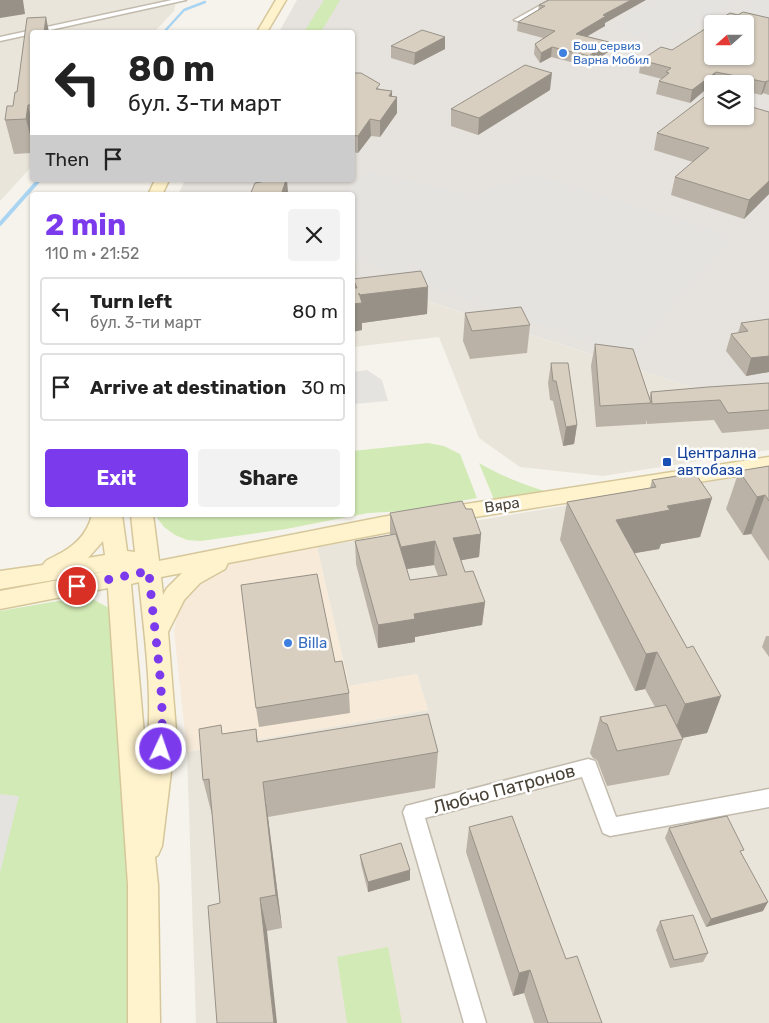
<!DOCTYPE html>
<meta charset="utf-8">
<style>
:root{--surface:#fff;--page:#f2f2f2;--text:#222;--muted:#767676;--line:#e0e0e0;--accent:#7c3aed}
body{margin:0;font-family:Rubik,sans-serif;background:var(--page);color:var(--text);height:100vh;display:flex;flex-direction:column;font-size:19px;white-space:nowrap}
*{box-sizing:border-box;margin:0}
p{font-size:16px;color:var(--muted)}
.icon{flex:none;width:28px;height:28px;fill:none;stroke:currentColor;stroke-width:2;stroke-linecap:round;stroke-linejoin:round}
.map{position:relative;flex:1;overflow:hidden}
.drawer{position:absolute;left:30px;top:192px;width:325px;height:325px;display:flex;flex-direction:column;background:var(--surface);border-radius:5px;box-shadow:0 1px 4px #0004}
.drawer>*{flex:none}
.banner{position:absolute;left:30px;top:30px;width:325px;height:152px;border-radius:5px;box-shadow:0 1px 4px #0004;background:#fff;color:var(--text);overflow:hidden}
.needle{width:32px;rotate:249deg}
.tools{position:absolute;left:704px;top:15px;display:grid;gap:10px}
.tools a{display:grid;place-items:center;width:50px;height:50px;border-radius:5px;background:var(--surface);box-shadow:0 1px 4px #0004;font-size:25px}
.pin{position:absolute;display:grid;place-items:center;width:42px;height:42px;color:#fff;margin:-21px;border:2px solid #fff;border-radius:50%;box-shadow:0 1px 5px #0007}
.me{position:absolute;width:55px;margin:-28px;rotate:3deg;stroke-linejoin:round;filter:drop-shadow(0 0 4px #0008)}
.turn{display:flex;align-items:center;gap:18px;height:105px;padding:0 15px;font-size:22px}
.turn .icon{width:65px;height:65px;stroke-width:2.5}
.turn b{display:block;font-size:35px;line-height:42px}
.then{display:flex;align-items:center;height:48px;padding:0 15px;background:#0003;gap:10px;font-size:19px}
.round{display:grid;place-items:center;flex:none;width:52px;height:52px;border-radius:5px;background:var(--page)}
.head{display:flex;align-items:center;justify-content:space-between;height:85px;padding:0 15px}
h1{font-size:30px;font-weight:700;line-height:38px;color:var(--accent)}
.primary-button{display:flex;gap:10px;margin-top:auto;padding:10px 15px}
.primary-button a{flex:1;height:58px;border-radius:5px;background:var(--accent);color:#fff;font-size:20px;font-weight:700;line-height:58px;text-align:center}
.primary-button a+a{background:var(--page);color:var(--text)}
ul{padding:0;list-style:none}
li{display:flex;align-items:center;gap:15px;height:68px;margin:0 10px 8px;padding:0 5px;border:2px solid var(--line);border-radius:5px}
li div{flex:1}
li b{display:block;font-size:19px}
li em{font-style:normal}
.map>svg:first-child{display:block}
.residential{fill:#eae5da}
.commercial{fill:#f7ead8}
.industrial{fill:#e6e2dd;fill-rule:evenodd}
.green{fill:#d2eab5}
.parking{fill:#e5e3e0}
.lines{fill:none;stroke-linecap:round;stroke-linejoin:round}
.stream-far1{stroke:#a9d4f2;stroke-width:2.5}
.stream{stroke:#a9d4f2;stroke-width:4}
.street-casing{stroke:#c2bbae;stroke-width:3}
.secondary-casing{stroke:#d6c79b;stroke-width:3}
.street{fill:#fff;fill-rule:evenodd}
.secondary{fill:#fff3cd;fill-rule:evenodd}
.wall{fill:#bab2a6;fill-rule:evenodd}
.shaded-wall{fill:#979187}
.building{fill:#d8cfc1;stroke:#979187;fill-rule:evenodd}
.route{stroke:#7c3aed;stroke-width:9;stroke-dasharray:0 16.2}
.shop-dot{fill:#3f7fe0;stroke:#fff;stroke-width:2}
.transit-dot{fill:#1a4fb4;stroke:#fff;stroke-width:2}
.labels{text-anchor:middle;stroke-width:5;stroke-linejoin:round;paint-order:stroke}
.far-shop-label{font-size:12px;fill:#366cbe;stroke:#fff;text-anchor:start}
.transit-label{font-size:15px;fill:#164399;stroke:#fff;text-anchor:start}
.street-label{font-size:15px;fill:#4b4439;stroke:#fff}
.shop-label{font-size:15px;fill:#366cbe;stroke:#fff;text-anchor:start}
.near-street-label{font-size:18px;fill:#4b4439;stroke:#fff}
</style>
<div class="map">
<svg width="769" height="1023" viewBox="0 0 769 1023">
<rect width="100%" height="100%" fill="#f6f3ec"/>
<g class="residential">
<polygon points="0,0 176,0 174,11 154,32 32,32 32,166 0,201"/>
<polygon points="352,277 732,400 769,386 769,450 603,476 520,467 479,438 439,337 353,347"/>
<polygon points="769,472 769,1023 196,1023 187,752 428,710 417,674 349,686 317,547"/>
</g>
<polygon class="commercial" points="317,547 349,686 417,674 428,710 187,752 174,631 179,607 191,591 207,576 228,564"/>
<path class="industrial" d="M 297,0 L 769,0 L 769,387 L 732,400 L 353,277 L 352,195 L 178,195 L 185,180 L 352,180 L 352,32 L 279,32 ZM 712,24 L 745,24 L 745,56 L 712,56 ZM 712,84 L 745,84 L 745,116 L 712,116 Z"/>
<g class="green">
<polygon points="324,0 340,0 321,32 304,32"/>
<polygon points="428,443 444,446 460,454 477,498 406,511 368,513 286,529 201,541 187,540 175,535 164,527 155,515 352,515 353,451"/>
<path d="M 479,463 C 503,477 529,487 556,494 L 495,502 Z"/>
<polygon points="87,596 109,608 128,865 127,1023 0,1023 0,611"/>
<polygon points="388,947 402,1023 347,1023 337,957"/>
</g>
<g class="parking">
<polygon points="654,0 741,0 729,8 735,13 716,13 671,41 648,40 620,32 614,28 618,22"/>
<polygon points="752,0 769,0 769,19 739,11"/>
<polygon points="368,171 473,195 529,173 728,234 730,242 631,357 353,259 352,195 341,195"/>
<polygon points="367,370 382,380 388,401 353,404 353,372"/>
<polygon points="0,794 19,796 0,873"/>
</g>
<g class="lines">
<polyline class="stream-far1" points="164,32 184,10 205,2"/>
<polyline class="stream" points="0,224 39,180"/>
<g class="street-casing">
<g id="street">
<polygon points="172,0 186,0 41,32 32,32 32,34 0,41 0,37"/>
<polygon points="550,0 560,0 521,22 514,20"/>
<polygon points="588,759 595,761 616,817 769,789 769,807 610,836 603,833 582,777 425,818 486,1023 464,1023 403,812 406,806"/>
</g>
</g>
<g class="secondary-casing">
<g id="secondary">
<polygon points="276,0 286,0 267,32 257,32"/>
<polygon points="155,180 169,180 162,195 148,195"/>
<path d="M 769,457 L 769,471 L 437,523 L 228,563 L 225,569 L 200,583 L 184,600 L 168,632 L 176,731 L 162,846 L 158,855 L 155,857 L 158,885 L 160,1023 L 128,1023 L 128,885 L 108,588 L 0,609 L 0,591 L 107,571 L 0,589 L 0,571 L 43,565 C 46,559 50,559 55,556 C 74,547 87,535 92,515 L 122,515 L 127,551 L 135,552 L 131,515 L 153,515 L 159,561 L 382,517 ZM 103,541 L 105,555 L 88,558 ZM 182,573 L 167,588 L 163,595 L 161,577 ZM 139,582 C 145,639 154,702 146,758 L 131,584 Z"/>
</g>
</g>
<use href="#street" class="street"/>
<use href="#secondary" class="secondary"/>
</g>
<g class="wall">
<polygon points="539,5 605,23 605,26 587,36 609,42 608,52 587,66 551,57 540,63 534,54 535,44 543,38 517,31 518,22 538,10"/>
<polygon points="769,18 769,95 763,93 761,95 745,91 745,84 712,84 690,103 656,94 659,81 662,79 639,73 641,60"/>
<polygon points="32,32 32,153 14,154 5,120 13,106"/>
<polygon points="445,37 445,49 414,65 391,58 391,46"/>
<polygon points="352,73 380,89 392,91 392,96 397,97 397,113 380,137 371,136 358,153 352,152"/>
<polygon points="550,90 478,135 451,126 451,109"/>
<polygon points="769,112 769,194 744,219 671,195 675,177 693,162 654,150 657,133"/>
<polygon points="353,279 428,287 427,314 362,323 362,330 352,332 352,288 354,288"/>
<polygon points="465,313 530,325 527,353 470,359 463,341"/>
<polygon points="769,319 769,372 746,376 726,351 731,334 738,333 741,323"/>
<polygon points="595,344 649,399 651,392 769,383 769,429 722,433 714,420 647,424 647,420 646,424 596,427 591,366"/>
<polygon points="551,363 577,425 574,444 563,446 553,401 550,400 548,383"/>
<polygon points="769,466 769,561 751,534 743,535 726,509 739,471"/>
<polygon points="652,480 712,498 700,537 661,544 659,549 634,553 687,648 721,696 707,733 682,738 683,739 669,775 607,786 597,760 593,758 590,753 600,717 655,707 645,689 635,691 560,540 567,502 650,488"/>
<path d="M 466,509 L 481,534 L 479,557 L 461,560 L 465,572 L 485,602 L 482,625 L 415,637 L 415,642 L 378,648 L 356,564 L 355,541 L 390,535 L 390,513 ZM 434,565 L 438,576 L 410,580 L 407,569 Z"/>
<polygon points="766,636 769,636 769,657 762,647"/>
<polygon points="335,662 349,693 350,713 259,727 256,708"/>
<polygon points="256,729 258,742 438,752 435,788 268,817 282,928 267,931 220,903 212,815 203,780 223,734"/>
<polygon points="469,827 566,959 602,1023 534,1023 524,993 513,996 466,852"/>
<polygon points="669,828 742,854 763,911 706,927 665,838"/>
<polygon points="360,855 410,880 368,892 361,864"/>
<polygon points="660,921 708,953 703,962 670,968 656,930"/>
</g>
<g class="shaded-wall">
<polygon points="0,0 23,0 25,14 0,18"/>
<polygon points="631,0 646,0 605,23 605,26 574,44 576,34 603,15"/>
<polygon points="46,17 49,32 44,32"/>
<polygon points="445,37 445,49 414,65 415,53"/>
<polygon points="609,42 608,52 587,66 589,56"/>
<polygon points="552,47 551,57 540,63 541,53"/>
<polygon points="716,72 712,84 690,103 692,90"/>
<polygon points="552,73 550,90 478,135 479,118"/>
<polygon points="767,81 763,93 761,95 765,82"/>
<polygon points="392,91 392,103 397,97 397,113 380,137 380,121 389,96"/>
<polygon points="28,105 32,123 32,143 26,119"/>
<polygon points="370,119 371,136 358,153 358,136"/>
<polygon points="286,180 287,180 288,192 287,195 281,195"/>
<polygon points="769,181 769,194 744,219 749,200"/>
<polygon points="428,287 427,314 362,323 362,330 352,332 352,304 359,295"/>
<polygon points="769,356 769,372 746,376 751,358"/>
<polygon points="577,425 574,444 563,446 566,427"/>
<polygon points="765,495 751,534 743,535 757,497"/>
<polygon points="712,498 700,537 661,544 659,549 607,558 616,520 667,506"/>
<polygon points="481,534 479,557 452,562 453,538"/>
<polygon points="435,541 434,565 400,570 401,547"/>
<polygon points="485,602 482,625 415,637 415,642 378,648 378,625 414,614"/>
<polygon points="657,652 645,689 635,691 646,654"/>
<polygon points="721,696 707,733 671,740 685,704"/>
<polygon points="263,782 268,817 282,928 276,895"/>
<polygon points="410,870 410,880 368,892 368,882"/>
<polygon points="260,898 267,931 277,1023 274,1023"/>
<polygon points="768,902 763,911 706,927 711,919"/>
<polygon points="530,970 524,993 513,996 519,973"/>
</g>
<g class="building">
<polygon points="549,0 631,0 603,15 606,16 576,34 609,42 589,56 552,47 541,53 535,44 555,31 518,22 545,6 539,5"/>
<path d="M 743,12 L 769,18 L 769,81 L 767,81 L 765,82 L 716,72 L 692,90 L 659,81 L 669,73 L 666,72 L 671,68 L 641,60 L 661,47 L 672,50 L 730,13 L 738,15 ZM 712,24 L 745,24 L 745,56 L 712,56 Z"/>
<polygon points="46,17 44,32 32,32 32,105 28,105 26,119 5,120 7,106 13,106 15,92 17,92 27,18"/>
<polygon points="422,30 445,37 415,53 391,46"/>
<polygon points="525,65 552,73 479,118 451,109"/>
<polygon points="352,73 361,73 380,84 376,89 392,91 389,96 397,97 380,121 370,119 358,136 352,135"/>
<polygon points="707,95 712,96 712,116 745,116 745,105 769,112 769,181 749,200 675,177 709,148 657,133"/>
<polygon points="272,180 286,180 281,195 250,195 255,183"/>
<polygon points="421,271 428,287 359,295 359,293 362,303 352,304 352,288 357,288 353,279"/>
<polygon points="521,307 530,325 472,331 465,313"/>
<polygon points="769,319 769,356 751,358 731,334 748,331 741,323"/>
<polygon points="595,344 633,349 651,403 600,406"/>
<polygon points="551,363 568,363 577,425 566,427 556,381 553,381"/>
<polygon points="769,383 769,410 728,413 720,400 652,404 651,392 708,387"/>
<polygon points="769,466 769,501 765,495 757,497 739,471"/>
<polygon points="695,473 712,498 667,506 670,510 616,520 687,648 693,646 721,696 685,704 657,652 646,654 567,502 656,487 652,480"/>
<polygon points="462,501 466,509 472,509 481,534 453,538 465,572 473,571 485,602 414,614 415,619 378,625 355,541 396,534 410,580 447,575 435,541 401,547 390,513"/>
<polygon points="317,574 335,662 342,661 349,693 256,708 241,585"/>
<polygon points="666,705 683,739 617,751 607,724 602,722 600,717"/>
<polygon points="428,714 438,752 263,782 276,895 260,898 274,1023 217,1023 208,906 220,903 209,779 203,780 199,729 221,725 222,734 256,729 257,742"/>
<polygon points="512,816 566,959 577,956 602,1023 548,1023 530,970 519,973 469,827"/>
<polygon points="727,816 744,850 740,851 768,902 711,919 669,828"/>
<polygon points="401,843 410,870 368,882 360,855"/>
<polygon points="693,915 708,953 674,960 660,921"/>
</g>
<g class="lines">
<path class="route" d="M 77,586 L 149,571 C 153,630 166,689 161,749"/>
</g>
<g class="shop-dot">
<circle cx="563" cy="53" r="5"/>
<circle cx="288" cy="643" r="5"/>
</g>
<rect class="transit-dot" x="662" y="457" width="10" height="10" rx="2.5"/>
<g class="labels">
<g class="far-shop-label">
<text x="573" y="50">Бош сервиз<tspan x="573" dy="14">Варна Мобил</tspan></text>
</g>
<g class="transit-label">
<text x="677" y="458">Централна<tspan x="677" dy="17">автобаза</tspan></text>
</g>
<g class="street-label">
<text transform="translate(502 505) rotate(-9)" y="5">Вяра</text>
</g>
<g class="shop-label">
<text x="298" y="648">Billa</text>
</g>
<g class="near-street-label">
<text transform="translate(504 789) rotate(-15)" y="6">Любчо Патронов</text>
</g>
</g>
</svg>
<div class="tools">
<a><svg class="needle" viewBox="-14 -14 28 28"><path d="M0-13l5 13h-10z" fill="#e53935"/><path d="M0 13l5-13h-10z" fill="#767676"/></svg></a>
<a><svg class="icon" aria-label="layers" viewBox="0 0 24 24"><path d="M12 4l9 5-9 5-9-5zM3 14l9 5 9-5"/></svg></a>
</div>
<div class="pin" style="left:77px;top:586px;background:#d93025"><svg class="icon" aria-label="arrive" viewBox="0 0 24 24"><path d="M6 21V4h12l-3 4 3 4H6"/></svg></div>
<svg class="me" style="left:161px;top:749px" viewBox="-20 -20 40 40"><circle r="17" fill="#7c3aed" stroke="#fff" stroke-width="3"/><path d="M0-11L8 9 0 5-8 9z" fill="#fff"/></svg>
<div class="banner">
<div class="turn"><svg class="icon" aria-label="left" viewBox="0 0 24 24"><path d="M17 20v-9H6M10 6l-5 5 5 5"/></svg><div><b>80 m</b>бул. 3-ти март</div></div>
<div class="then">Then<svg class="icon" aria-label="arrive" viewBox="0 0 24 24"><path d="M6 21V4h12l-3 4 3 4H6"/></svg></div>
</div>
<section class="drawer">
<div class="head"><div><h1>2 min</h1><p>110 m · 21:52</p></div><a class="round"><svg class="icon" aria-label="close" viewBox="0 0 24 24"><path d="M6 6l12 12M18 6L6 18"/></svg></a></div>
<ul>
<li><svg class="icon" aria-label="left" viewBox="0 0 24 24"><path d="M17 20v-9H6M10 6l-5 5 5 5"/></svg><div><b>Turn left</b><p>бул. 3-ти март</p></div><em>80 m</em></li>
<li><svg class="icon" aria-label="arrive" viewBox="0 0 24 24"><path d="M6 21V4h12l-3 4 3 4H6"/></svg><div><b>Arrive at destination</b></div><em>30 m</em></li>
</ul>
<div class="primary-button"><a>Exit</a><a>Share</a></div>
</section>
</div>
